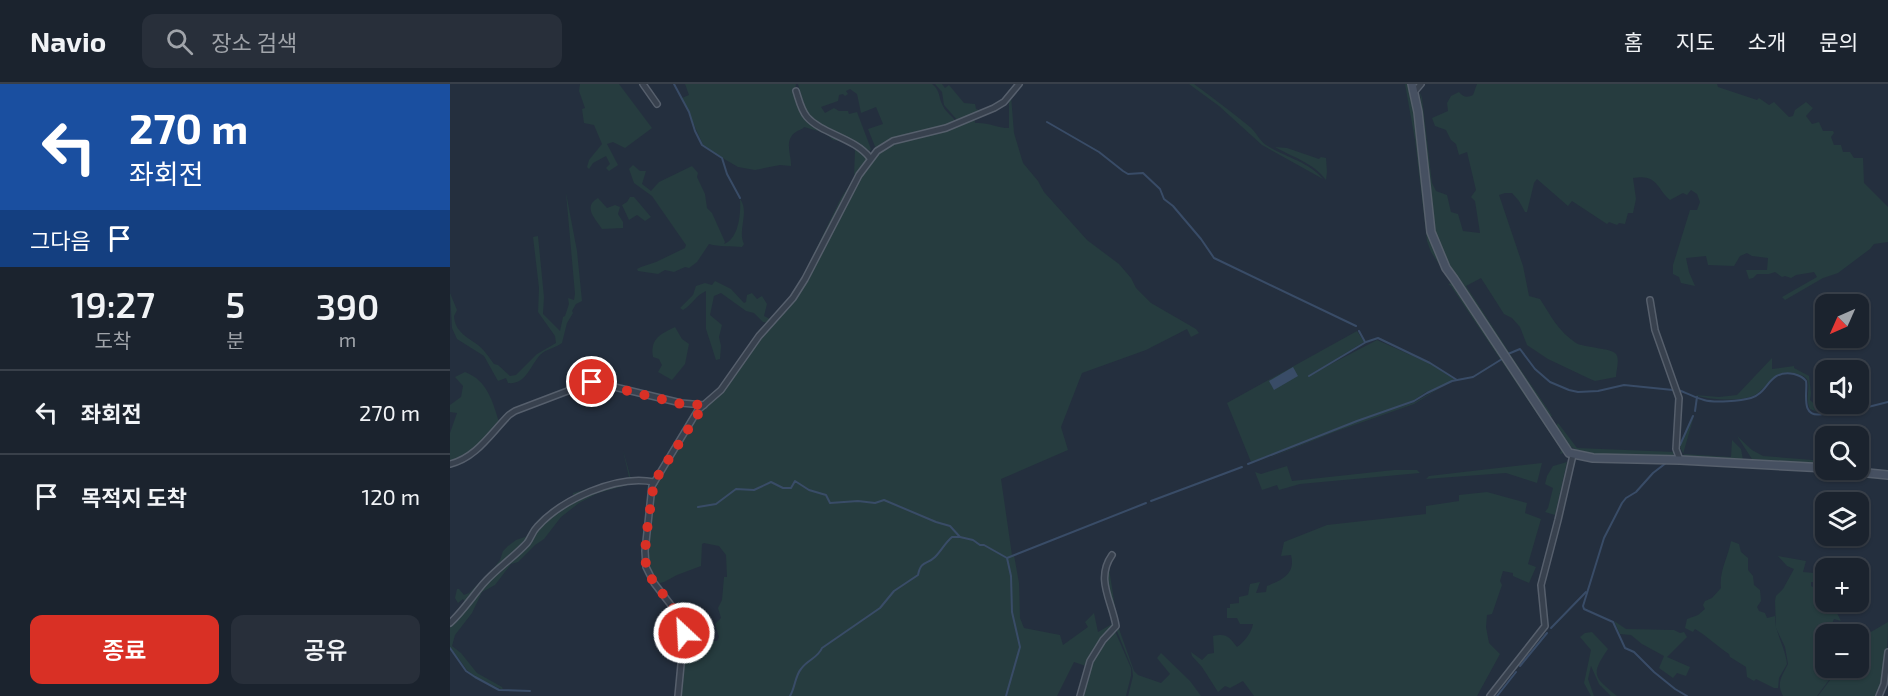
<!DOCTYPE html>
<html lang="ko">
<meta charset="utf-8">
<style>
:root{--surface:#1b232e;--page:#282f3a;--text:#f1f3f6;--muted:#a0a4aa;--line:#39404a;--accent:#d93025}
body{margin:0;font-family:"Exo 2","Noto Sans KR",sans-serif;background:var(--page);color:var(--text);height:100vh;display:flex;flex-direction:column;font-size:22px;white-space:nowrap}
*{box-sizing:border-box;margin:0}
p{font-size:20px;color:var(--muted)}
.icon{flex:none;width:33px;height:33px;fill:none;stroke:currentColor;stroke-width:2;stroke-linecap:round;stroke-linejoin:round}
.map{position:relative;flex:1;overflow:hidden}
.panel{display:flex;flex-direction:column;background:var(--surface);width:450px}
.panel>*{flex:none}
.guide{background:#1a4fa0;color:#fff;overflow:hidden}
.needle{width:39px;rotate:225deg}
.tools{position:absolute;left:1365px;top:210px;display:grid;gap:12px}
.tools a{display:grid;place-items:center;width:54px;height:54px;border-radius:12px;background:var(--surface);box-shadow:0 2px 4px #0004,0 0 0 2px var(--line);font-size:30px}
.pin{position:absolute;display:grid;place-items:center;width:51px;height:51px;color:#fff;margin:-26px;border:3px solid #fff;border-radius:50%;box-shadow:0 2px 6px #0007}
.me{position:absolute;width:66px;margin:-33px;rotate:335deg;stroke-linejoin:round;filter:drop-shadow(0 0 4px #0008)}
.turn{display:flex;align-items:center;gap:21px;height:126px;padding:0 30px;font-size:27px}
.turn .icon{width:78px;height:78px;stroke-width:2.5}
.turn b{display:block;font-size:42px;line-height:51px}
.then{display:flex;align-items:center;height:57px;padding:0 30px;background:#0003;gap:12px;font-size:22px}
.eta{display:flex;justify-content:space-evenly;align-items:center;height:102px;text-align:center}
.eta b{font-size:36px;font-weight:600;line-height:42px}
.primary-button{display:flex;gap:12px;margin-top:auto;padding:12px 30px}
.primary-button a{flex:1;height:69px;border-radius:12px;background:var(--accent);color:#fff;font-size:24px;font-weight:600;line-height:69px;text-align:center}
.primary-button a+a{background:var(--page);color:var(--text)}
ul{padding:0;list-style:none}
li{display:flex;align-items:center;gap:18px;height:84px;padding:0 30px;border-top:2px solid var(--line)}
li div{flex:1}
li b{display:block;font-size:22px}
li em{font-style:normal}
header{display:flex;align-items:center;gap:36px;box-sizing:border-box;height:84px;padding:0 30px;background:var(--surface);border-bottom:2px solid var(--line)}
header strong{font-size:28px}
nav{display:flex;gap:33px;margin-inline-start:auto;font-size:21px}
.search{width:420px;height:54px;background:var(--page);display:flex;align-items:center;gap:15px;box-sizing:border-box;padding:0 21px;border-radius:12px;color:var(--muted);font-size:22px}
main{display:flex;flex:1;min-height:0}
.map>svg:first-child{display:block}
.green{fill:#263c3f}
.water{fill:#394c67}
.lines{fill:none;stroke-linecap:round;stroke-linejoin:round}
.stream{stroke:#394c67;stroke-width:2}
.street-casing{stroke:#565f6c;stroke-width:8}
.secondary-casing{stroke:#565f6c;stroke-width:10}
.street{stroke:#38414e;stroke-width:5}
.secondary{stroke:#465061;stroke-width:7}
.route{stroke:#d93025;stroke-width:10;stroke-dasharray:0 18}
</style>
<header>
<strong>Navio</strong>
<div class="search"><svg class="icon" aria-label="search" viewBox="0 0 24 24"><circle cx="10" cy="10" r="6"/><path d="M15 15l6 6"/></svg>장소 검색</div>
<nav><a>홈</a><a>지도</a><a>소개</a><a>문의</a></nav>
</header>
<main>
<section class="panel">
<div class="guide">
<div class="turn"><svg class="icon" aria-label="left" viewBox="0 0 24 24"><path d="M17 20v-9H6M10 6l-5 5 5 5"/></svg><div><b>270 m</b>좌회전</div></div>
<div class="then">그다음<svg class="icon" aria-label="arrive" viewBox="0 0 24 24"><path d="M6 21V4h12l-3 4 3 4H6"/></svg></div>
</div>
<div class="eta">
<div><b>19:27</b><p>도착</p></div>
<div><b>5</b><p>분</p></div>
<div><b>390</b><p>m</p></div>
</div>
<ul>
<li><svg class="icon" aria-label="left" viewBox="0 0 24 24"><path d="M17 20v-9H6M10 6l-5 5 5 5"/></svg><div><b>좌회전</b></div><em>270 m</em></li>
<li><svg class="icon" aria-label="arrive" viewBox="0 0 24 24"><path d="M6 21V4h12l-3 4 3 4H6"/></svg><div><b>목적지 도착</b></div><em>120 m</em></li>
</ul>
<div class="primary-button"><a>종료</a><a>공유</a></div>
</section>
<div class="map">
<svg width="1438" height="612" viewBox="0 0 1438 612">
<rect width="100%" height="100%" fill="#242f3e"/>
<g class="green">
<polygon points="130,0 169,0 202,44 175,64 163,58 157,60 168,81 159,87 156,84 160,80 156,72 143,79 139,85 137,83 139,76 152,60 144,41 134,39 132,25 135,24 129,7"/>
<path d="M 235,0 L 346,0 L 345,8 L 352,29 L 400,59 L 418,73 C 390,128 362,195 319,239 L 313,238 L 304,229 L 296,227 L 271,209 L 264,212 L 260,231 L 272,241 L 269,253 L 271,262 L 270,275 L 266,276 L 265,273 L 256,245 L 256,207 C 245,212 244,219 233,226 L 230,224 L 243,211 L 246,202 L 255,199 L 262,201 L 265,197 L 281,205 L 294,219 L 296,218 L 297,211 L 302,209 L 307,215 L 312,212 L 317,220 L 314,232 L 320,235 L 336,218 L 351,196 L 391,114 L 404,94 L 405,65 C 397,58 392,57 383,56 L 375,49 L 354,43 C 352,46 348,46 346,48 C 333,56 342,72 341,82 L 330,81 L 305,86 L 288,83 L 264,69 L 253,61 L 232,14 L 239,11 Z"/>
<path d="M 348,0 L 482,0 C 491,7 488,13 493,22 C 496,29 503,32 506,38 L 501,41 L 442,56 L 426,65 L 418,45 L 433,40 L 426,23 L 411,29 L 407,10 L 400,5 L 396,7 L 398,10 L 395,12 L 393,10 L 389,11 L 388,17 L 371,23 L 375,29 L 384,24 L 389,27 L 398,27 L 399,30 L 407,28 L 421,65 L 420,67 L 364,36 L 356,27 Z"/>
<polygon points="485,0 492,0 495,4 499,1 514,19 525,20 526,25 531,27 508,37 494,21 492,8"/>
<path d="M 739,0 L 744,0 C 763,14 782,28 800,43 C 806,48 809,56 816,61 C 834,73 858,77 873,95 L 812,61 L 769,22 Z"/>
<polygon points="955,0 958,0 963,14 981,158 997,192 981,168 977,157 965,56"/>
<path d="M 1027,0 L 1267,0 L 1268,3 L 1307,16 L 1309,14 L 1319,21 L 1324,18 L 1339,33 L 1343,32 L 1345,26 L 1356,18 L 1363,24 L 1356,32 L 1362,40 L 1369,38 L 1373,47 L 1383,47 L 1384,49 L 1381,53 L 1384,61 L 1391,61 L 1393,68 L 1400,68 L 1404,74 L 1413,74 L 1414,99 L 1438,123 L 1438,158 L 1424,160 L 1420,165 L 1388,189 L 1373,194 L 1335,216 L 1332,213 L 1367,193 L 1364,188 L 1346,191 L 1341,194 L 1335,192 L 1332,193 L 1325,188 L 1319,190 L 1307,190 L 1303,194 L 1299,195 L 1296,186 L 1317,186 L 1318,174 L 1302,172 L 1297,169 L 1290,172 L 1284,182 L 1258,181 L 1256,172 L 1236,174 L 1239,188 L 1245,202 L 1231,199 L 1229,193 L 1223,190 L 1223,181 L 1240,126 L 1247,126 L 1250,118 L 1247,110 L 1241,106 L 1237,111 L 1233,109 L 1220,116 C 1206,104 1208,90 1183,94 L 1186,115 L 1183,129 L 1178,129 L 1175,140 L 1169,139 L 1167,141 L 1159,138 L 1157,140 L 1122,117 L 1118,122 L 1087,95 L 1084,99 L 1077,128 L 1075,128 L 1069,117 L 1062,109 L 1055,109 L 1049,111 L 1073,182 L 1079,212 L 1090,215 C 1101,232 1108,247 1126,259 C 1135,264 1162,264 1166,270 C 1170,275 1166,287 1166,293 L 1145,297 L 1138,294 L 1098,275 L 1077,261 L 1070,243 L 1062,234 L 1054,230 L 1031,194 L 1016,202 L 1059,268 L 1058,270 L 1060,270 L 1099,327 L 1102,332 L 1100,333 L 998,181 L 990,161 L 984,145 L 970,8 L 972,14 L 982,99 L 986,107 L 997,111 L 1001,128 L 1008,130 L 1013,147 L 1030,149 L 1025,117 L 1021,113 L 1026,106 L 1017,68 L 1009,71 L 1006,60 L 1001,56 L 996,46 L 985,42 L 982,34 L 998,27 L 997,19 L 1001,12 L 1009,8 C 1013,13 1017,14 1023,11 Z"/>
<path d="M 561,12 L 564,49 L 573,79 L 588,97 L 594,108 L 637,156 L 669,180 L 681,194 L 686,204 L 701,219 L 746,245 L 749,249 L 741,253 L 737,245 L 696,266 L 632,289 L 611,343 L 618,366 L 551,395 L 562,471 L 556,474 L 564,471 L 569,499 L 570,534 L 574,544 L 610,551 L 613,561 L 638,543 L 635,538 L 644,529 L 648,548 L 664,539 L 665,541 L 636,582 L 624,578 L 607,612 L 230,612 L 235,555 L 226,524 L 232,532 L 237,552 L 253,557 L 267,557 L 269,553 L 265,540 L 271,534 L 268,524 L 272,516 L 274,493 L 277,493 L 276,471 L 269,462 L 254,459 L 252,460 L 251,482 L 227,491 L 214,498 L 206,500 L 200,490 L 196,475 L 203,402 L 250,327 L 278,300 L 311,253 L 344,215 L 397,116 L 421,75 L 437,61 L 524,33 L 525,39 C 538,38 547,44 559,44 L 559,15 Z"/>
<path d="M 825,63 L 837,64 L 869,75 L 871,73 L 876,74 L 877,88 L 876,96 C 864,79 842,73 825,63 Z"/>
<path d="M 183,81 L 190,87 L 196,87 L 192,100 L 201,107 L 209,98 L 242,82 L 248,89 L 247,93 L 255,110 L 257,124 L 262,129 L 275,158 L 274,160 C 289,155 291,129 290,115 C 300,128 287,146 294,160 L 292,163 C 281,162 269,163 259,160 L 247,178 L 239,184 L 235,183 L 224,188 L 215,186 L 208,190 L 188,187 L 187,185 L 191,183 L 206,178 L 235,164 L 236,161 L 202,112 L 184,99 L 179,85 Z"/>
<path d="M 116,109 L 127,167 L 132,217 L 126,220 L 122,227 L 123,229 L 117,239 L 112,259 C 105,264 96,265 90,271 C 80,282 76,301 58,299 L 56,294 L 48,297 L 34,272 L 7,255 L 2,244 L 0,209 L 7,226 L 4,232 C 5,248 17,253 28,261 C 35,267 39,273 44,280 L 48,281 L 60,292 L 66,291 L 87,270 L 106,259 L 105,252 L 88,228 L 89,204 L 83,153 L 88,152 L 94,213 L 93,230 L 110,247 L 113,233 L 115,232 L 119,220 L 118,214 L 124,216 L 125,210 Z"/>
<polygon points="180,113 184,113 201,133 195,137 187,131 179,136 172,121 177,118"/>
<path d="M 148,114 L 157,124 L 165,121 L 170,123 L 168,130 L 173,138 L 173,144 L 152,145 C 146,135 132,123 148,114 Z"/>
<polygon points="1003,199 1114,366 1113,369 1110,370 1111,367 1110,364 1001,202 998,200"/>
<path d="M 225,243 L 232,255 L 239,260 L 235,280 L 222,296 L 208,288 L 212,281 L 209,275 L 203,273 C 200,254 211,250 225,243 Z"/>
<polygon points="907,247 914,258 858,292 927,256 981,280 1005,296 976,308 964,316 801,378 777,319"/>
<path d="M 1322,274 L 1322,285 L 1344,282 L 1344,284 L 1359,292 L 1361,309 L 1360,316 C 1367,324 1373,319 1382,320 L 1376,327 L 1370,329 L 1360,325 C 1354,314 1362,301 1356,294 C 1353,291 1347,290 1343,289 C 1323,285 1319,302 1305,311 C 1293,318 1257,316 1245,311 L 1269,313 L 1287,311 Z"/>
<path d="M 15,288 C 37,296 43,318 49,338 C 34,356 21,369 0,378 L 0,349 L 7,329 L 0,328 L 0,321 L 11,313 L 13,302 L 5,293 Z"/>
<polygon points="995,301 964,320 887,347 802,381 908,337 965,318"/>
<polygon points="1244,332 1233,370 1281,373 1282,356 1291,365 1293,376 1235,373 1230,363"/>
<polygon points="1108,339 1127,364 1225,368 1221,374 1131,370 1119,361 1105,343"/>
<polygon points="1287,352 1302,366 1313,372 1375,377 1375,381 1302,375"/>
<polygon points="173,366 181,395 114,420 16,519 13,515 8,519 5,514 7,505 9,505 14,511 19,509 43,485 50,476 53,467 58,462 66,456 78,452 94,432 113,417 123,412 123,409 179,393"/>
<polygon points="1117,378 1105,431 1095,428 1098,424 1103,404 1095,400 1097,392 1103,382"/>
<polygon points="1092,379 1087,399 1056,389 976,395 979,392"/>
<polygon points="837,382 842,397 944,386 967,386 970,389 850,400 829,406 827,401 812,406 805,388 811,390"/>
<polygon points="181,400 148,409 129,419 111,433 94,455 85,461 68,478 61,480 45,501 32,508 22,529 5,551 2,562 11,569 27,589 52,603 53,606 25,593 17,586 0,563 0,541 38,497 80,458 90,442 116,422 134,412 168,401"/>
<path d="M 1037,408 L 1077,419 L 1075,429 L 1091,435 L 1078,480 L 1086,483 L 1079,499 L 1063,492 L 1063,489 L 1053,487 L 1050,497 L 1052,501 L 1042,530 L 1037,531 L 1036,543 L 1039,559 L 1050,570 L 1027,612 L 804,612 L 793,597 L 780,604 L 775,602 L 768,608 L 752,583 L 742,572 L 741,568 L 752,576 L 758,570 L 764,569 L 763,552 C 777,549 779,553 787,563 C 794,558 802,548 803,540 L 790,540 L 787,534 L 777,534 L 777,524 L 780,524 L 780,520 L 789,519 L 789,513 L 798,511 L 800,500 L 810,498 L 806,509 L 816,508 L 817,502 C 832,496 846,490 841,471 L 831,472 L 834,458 L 877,441 L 976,430 L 976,422 L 1009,417 L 1009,411 Z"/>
<path d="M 1281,457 L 1289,460 L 1291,468 L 1298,474 L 1298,486 L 1303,492 L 1304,501 L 1310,506 L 1311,517 L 1307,523 L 1309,527 L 1315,529 L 1317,534 L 1325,532 C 1325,550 1335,562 1337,580 L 1329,594 L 1328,604 L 1324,604 L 1306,595 L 1304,597 L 1297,593 L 1296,583 L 1280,573 L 1279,570 C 1267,562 1257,552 1245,545 L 1243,548 L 1235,544 L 1237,535 L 1248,531 L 1255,525 L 1253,521 L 1255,517 L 1262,514 L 1271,504 C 1269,487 1278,474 1281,457 Z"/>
<path d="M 1328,472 L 1356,477 L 1353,488 L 1364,489 L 1366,481 L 1371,481 L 1375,486 L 1367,498 L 1361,498 L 1361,502 L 1371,507 L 1376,518 L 1387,518 L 1384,523 L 1391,537 L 1384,535 L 1382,540 L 1392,545 L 1391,549 L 1393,550 L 1376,550 L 1376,584 L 1388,584 L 1367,612 L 1333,612 C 1326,599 1332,592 1338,580 L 1335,563 L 1326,544 L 1325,517 L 1326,512 L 1333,505 L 1344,485 L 1337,482 Z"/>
<polygon points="658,478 668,542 684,587 688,591 711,599 720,590 707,574 711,569 740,597 751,612 678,612 683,592 682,584 666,545 654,494"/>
<polygon points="1164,537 1176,545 1224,546 1230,549 1234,548 1237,553 1217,573 1240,583 1236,592 1227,589 1223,594 1209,584 1214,572 1192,560 1181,551 1170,550"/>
<path d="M 1438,538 C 1438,564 1436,587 1428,612 L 1368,612 L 1389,584 L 1408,584 L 1409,555 Z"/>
<path d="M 665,547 L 681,584 L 681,592 L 676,612 L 631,612 C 638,587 644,564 665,547 Z"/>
<path d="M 1142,548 L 1158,565 C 1140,591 1144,593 1167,612 L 1161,612 L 1149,600 L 1141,582 L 1138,595 L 1144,612 L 1141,612 L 1134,599 L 1141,566 L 1130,553 L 1135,549 Z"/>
</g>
<polygon class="water" points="843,283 848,292 824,306 819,297"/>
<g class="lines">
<g class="stream">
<polyline points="224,0 239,28 245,47 252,61 272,74 277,90 290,114"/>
<polyline points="597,38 649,68 673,87 678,90 693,89 710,105 714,115 723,122 751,155 764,174 906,242"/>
<polyline points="909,247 915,258"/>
<polyline points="1058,270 1070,265 1085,285 1100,298 1119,306 1128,308 1148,307 1174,301 1223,306"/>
<polyline points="859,292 916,258 928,254 980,279 1007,296"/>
<path d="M 1228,306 C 1237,309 1246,314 1254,316 C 1264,319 1291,317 1301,314 C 1319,309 1318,285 1344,290 C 1350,292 1353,293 1356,297 C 1358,307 1349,335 1373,330 C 1378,328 1381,324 1383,320"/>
<polyline points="1404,320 1414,324 1438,318"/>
<polyline points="1245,327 1247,313"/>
<polyline points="1230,361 1243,332"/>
<polyline points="1216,379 1203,389 1186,408 1176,414 1172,419 1154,454 1133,522 1134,525 1163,538 1175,564 1184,568 1204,588 1225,605 1237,612"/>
<polyline points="798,380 907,337 964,317 977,309 1002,297 1023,293 1052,275"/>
<polyline points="701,417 792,383"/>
<polyline points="248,423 266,420 286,405 304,406 321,398 333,404 341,404 345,397 359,406 376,411 380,419 408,417 425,419 434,416 486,438 500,442 510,453 523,456 530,461 534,461 557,474 561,492 562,528 570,563 556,612"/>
<polyline points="557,474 696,419"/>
<polyline points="1101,544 1136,508"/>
<polyline points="0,564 16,587 25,593 49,606 80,607"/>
<polyline points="1070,582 1097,549"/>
<path d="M 340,612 C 345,604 345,592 351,585 C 357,576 368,574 372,564 L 430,524 L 444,507 L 468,491 C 471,476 477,481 485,473 C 491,467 495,459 502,453 L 510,453"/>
<polyline points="1047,612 1066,588"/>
</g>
<g class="street-casing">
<g id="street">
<polyline points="193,0 207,20"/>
<path d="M 346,7 C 349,16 351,26 357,33 C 372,50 405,54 420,74"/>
<polyline points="965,7 971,0"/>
<polyline points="1200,216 1205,246 1229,314 1226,365 1230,376"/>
<path d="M 0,380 C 26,374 41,349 59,331 L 65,327 L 136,300 L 148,299 L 231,319 L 254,321"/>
<path d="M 0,539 C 12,528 22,513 33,500 C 46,485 63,474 77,459 C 81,454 82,448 87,443 C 111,416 167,390 204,398"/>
<polyline points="228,612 234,549 224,525 204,499 196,483 195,467 202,402 248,326 271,306 309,252 343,214 355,195 409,91 427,67 443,57 496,44 544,24 554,18 569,0"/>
<path d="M 630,612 L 640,577 L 653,556 L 666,542 C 662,517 645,495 662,471"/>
<polyline points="1040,612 1095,542 1091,501 1108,436 1123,371"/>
<polyline points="1429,612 1434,600 1438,568"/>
</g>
</g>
<g class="secondary-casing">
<g id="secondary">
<polyline points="962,0 968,28 981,148 996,184 1004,195 1119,369 1143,374 1230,376 1376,384"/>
<polyline points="1388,386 1438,391"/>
</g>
</g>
<use href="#street" class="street"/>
<use href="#secondary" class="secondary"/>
</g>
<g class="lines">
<polyline class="route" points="142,298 231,320 254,321 204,398 196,453 195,475 198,490 224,525 234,549"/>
</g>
</svg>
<div class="tools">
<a><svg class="needle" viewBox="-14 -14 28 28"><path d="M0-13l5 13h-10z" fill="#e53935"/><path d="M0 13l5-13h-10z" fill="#a0a4aa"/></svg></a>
<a><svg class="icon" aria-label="sound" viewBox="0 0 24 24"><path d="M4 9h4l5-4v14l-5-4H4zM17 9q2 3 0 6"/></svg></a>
<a><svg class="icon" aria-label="search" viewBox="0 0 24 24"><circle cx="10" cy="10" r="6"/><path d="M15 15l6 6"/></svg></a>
<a><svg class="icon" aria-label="layers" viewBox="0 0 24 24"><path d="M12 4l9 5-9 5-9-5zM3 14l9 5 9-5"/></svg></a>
<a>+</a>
<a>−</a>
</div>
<div class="pin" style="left:142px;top:298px;background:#d93025"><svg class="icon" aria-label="arrive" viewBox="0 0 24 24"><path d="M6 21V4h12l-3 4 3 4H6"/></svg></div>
<svg class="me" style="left:234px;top:549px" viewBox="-20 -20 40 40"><circle r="17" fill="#d93025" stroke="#fff" stroke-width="3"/><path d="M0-11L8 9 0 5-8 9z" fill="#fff"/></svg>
</div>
</main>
